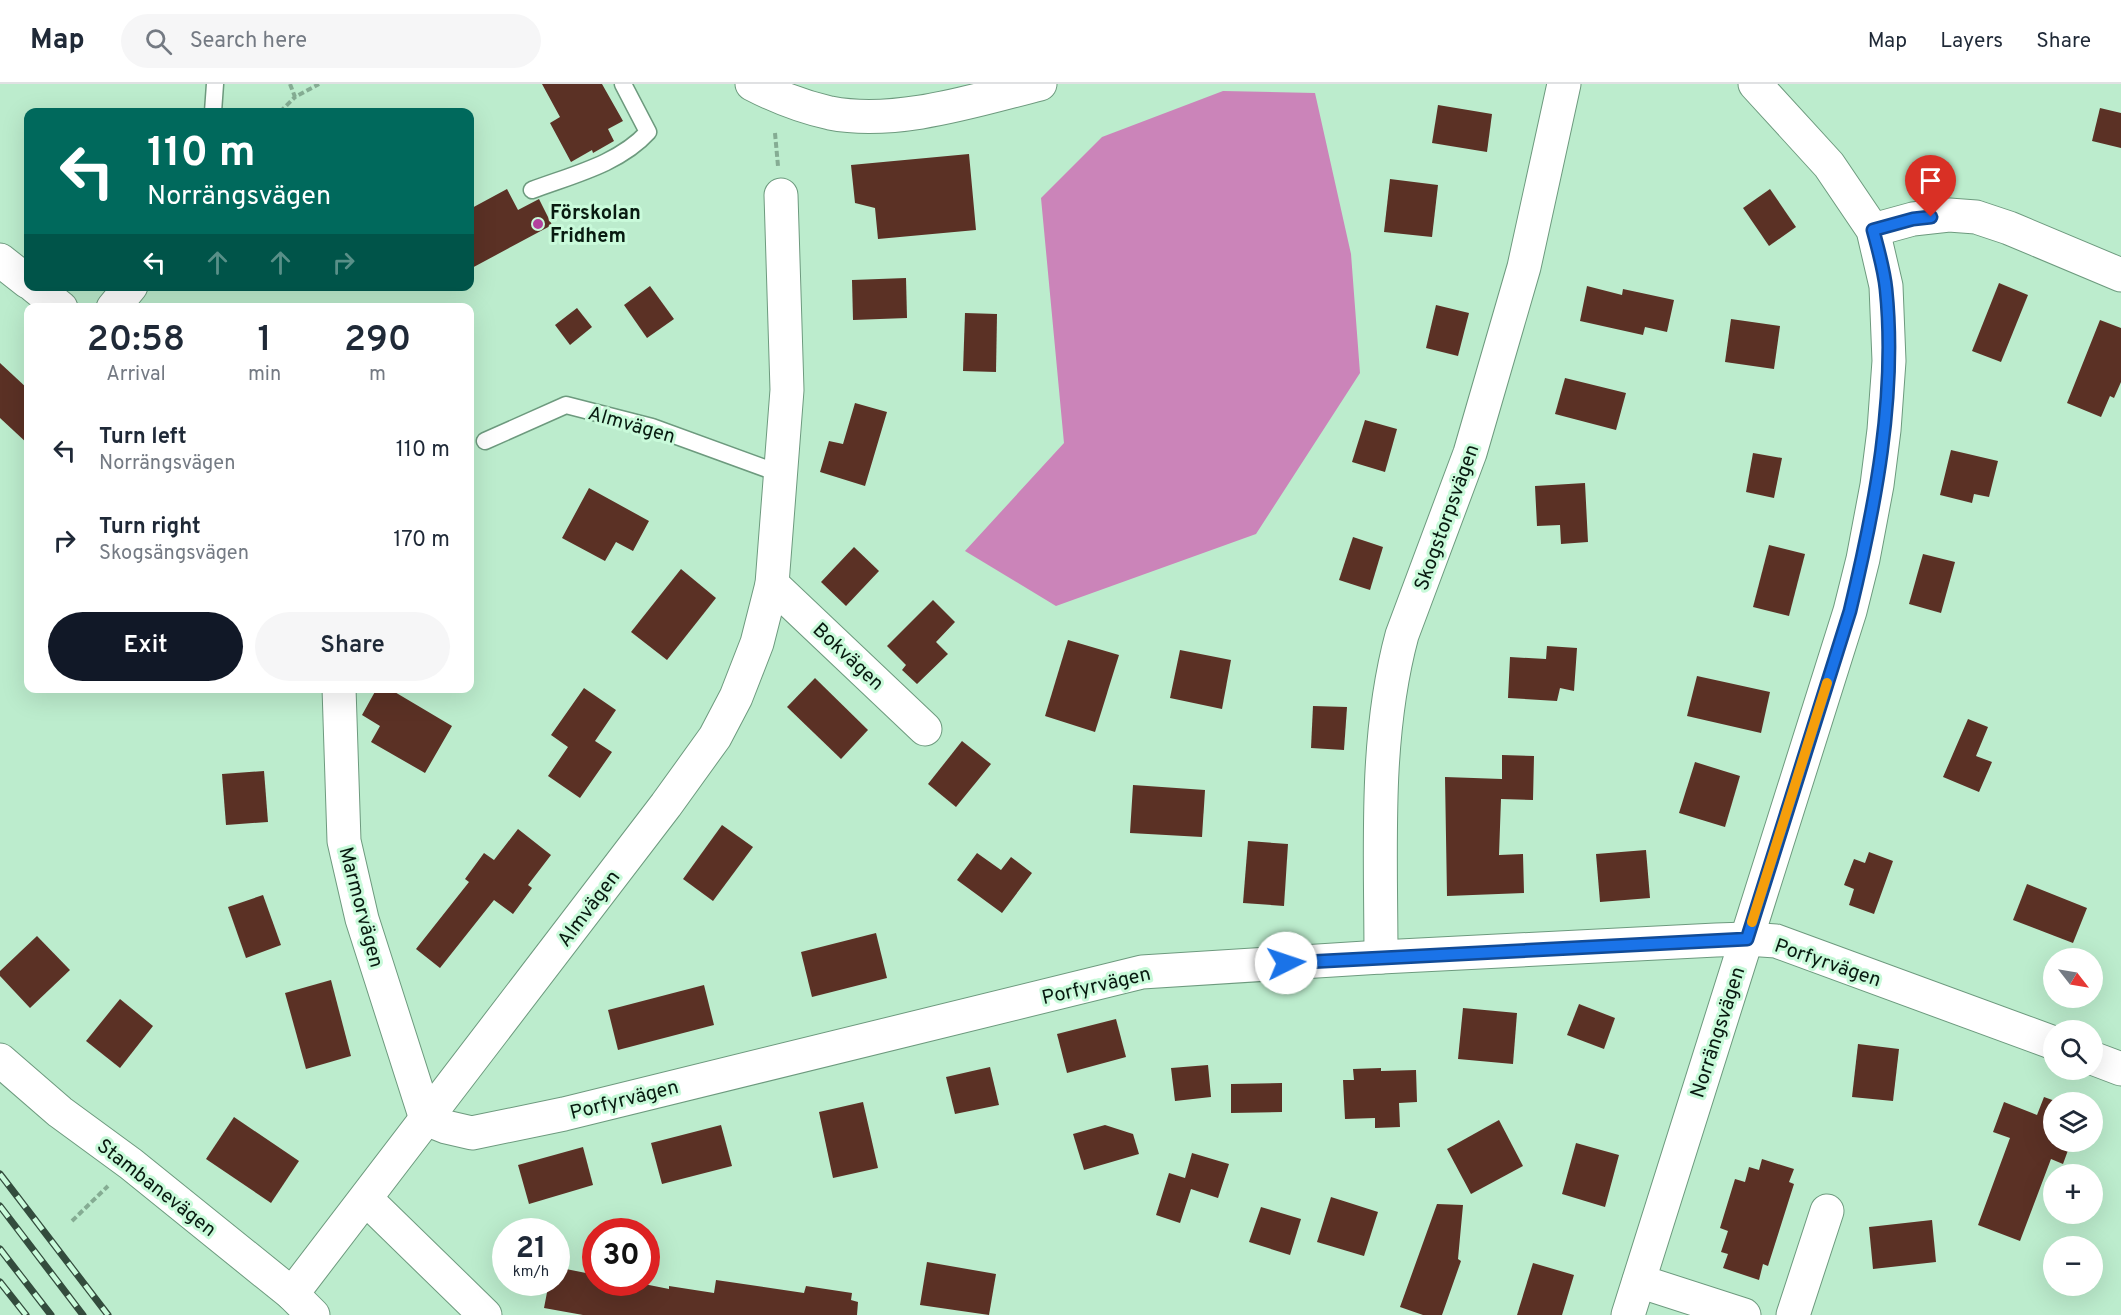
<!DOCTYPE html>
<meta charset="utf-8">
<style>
:root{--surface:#fff;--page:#f6f6f7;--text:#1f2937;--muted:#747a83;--line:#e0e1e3;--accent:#111827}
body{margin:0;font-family:Overpass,sans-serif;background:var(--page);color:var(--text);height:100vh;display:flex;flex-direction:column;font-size:22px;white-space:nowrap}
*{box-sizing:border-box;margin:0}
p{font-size:20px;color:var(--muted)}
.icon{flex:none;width:33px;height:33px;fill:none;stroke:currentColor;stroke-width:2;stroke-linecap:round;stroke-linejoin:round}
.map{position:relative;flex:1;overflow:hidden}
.drawer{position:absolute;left:24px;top:219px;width:450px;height:390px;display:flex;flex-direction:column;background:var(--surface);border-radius:12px;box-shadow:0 6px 24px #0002}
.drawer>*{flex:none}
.hud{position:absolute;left:24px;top:24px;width:450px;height:183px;border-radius:12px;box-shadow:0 6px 24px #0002;background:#00695c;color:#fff;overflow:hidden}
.needle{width:39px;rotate:121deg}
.tools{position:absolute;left:2043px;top:864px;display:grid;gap:12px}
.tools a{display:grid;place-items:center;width:60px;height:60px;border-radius:50%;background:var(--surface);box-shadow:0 6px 24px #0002;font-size:30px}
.speed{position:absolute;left:492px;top:1134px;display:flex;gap:12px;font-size:30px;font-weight:700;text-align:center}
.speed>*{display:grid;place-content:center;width:78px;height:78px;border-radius:50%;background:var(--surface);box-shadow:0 6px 24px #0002;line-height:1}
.speed small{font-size:15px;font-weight:400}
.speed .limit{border:9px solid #d22;background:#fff;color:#111}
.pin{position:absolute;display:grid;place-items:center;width:51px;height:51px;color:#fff;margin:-62px -26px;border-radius:50% 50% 50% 0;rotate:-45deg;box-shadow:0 0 6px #0007}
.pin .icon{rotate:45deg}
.me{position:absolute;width:66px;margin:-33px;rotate:86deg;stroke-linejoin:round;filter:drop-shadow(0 0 4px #0008)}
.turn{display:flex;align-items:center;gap:21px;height:126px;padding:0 24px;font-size:27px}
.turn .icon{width:78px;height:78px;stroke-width:2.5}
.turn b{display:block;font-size:42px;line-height:51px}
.lanes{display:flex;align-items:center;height:57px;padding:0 24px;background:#0003;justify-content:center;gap:30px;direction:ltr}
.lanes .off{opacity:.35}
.eta{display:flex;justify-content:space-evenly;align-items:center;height:102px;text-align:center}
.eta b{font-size:36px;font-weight:600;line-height:42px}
.cta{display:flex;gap:12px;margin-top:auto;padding:12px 24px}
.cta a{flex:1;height:69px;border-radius:36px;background:var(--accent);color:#fff;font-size:24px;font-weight:600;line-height:69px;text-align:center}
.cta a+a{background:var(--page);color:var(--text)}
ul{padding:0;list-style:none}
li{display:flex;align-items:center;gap:18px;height:90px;padding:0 24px}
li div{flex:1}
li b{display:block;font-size:22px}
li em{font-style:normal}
header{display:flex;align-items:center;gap:36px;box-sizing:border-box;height:84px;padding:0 30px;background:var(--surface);border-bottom:2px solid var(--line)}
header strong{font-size:28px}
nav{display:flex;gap:33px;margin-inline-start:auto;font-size:21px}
.search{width:420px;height:54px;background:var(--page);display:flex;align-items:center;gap:15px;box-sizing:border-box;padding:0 21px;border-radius:33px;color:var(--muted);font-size:22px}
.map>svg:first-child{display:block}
.forest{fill:#cb84b9}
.building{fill:#5b3125}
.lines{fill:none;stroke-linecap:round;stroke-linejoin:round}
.service-casing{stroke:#6d9a7e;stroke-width:19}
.minor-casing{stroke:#6d9a7e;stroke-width:35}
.tertiary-casing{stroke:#6d9a7e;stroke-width:35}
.path{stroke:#85ac93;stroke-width:4;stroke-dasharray:6 3;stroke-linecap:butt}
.service{stroke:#fff;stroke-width:16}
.minor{stroke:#fff;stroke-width:33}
.tertiary{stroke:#fff;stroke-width:33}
.rail-casing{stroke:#334c3d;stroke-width:7}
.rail{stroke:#c9fada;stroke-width:4.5;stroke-dasharray:14;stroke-linecap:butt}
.route-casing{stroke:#114b97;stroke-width:15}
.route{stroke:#1a73e8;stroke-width:10}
.slow{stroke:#f59e0b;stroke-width:10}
.poi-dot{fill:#b3429d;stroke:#c9fada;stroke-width:2}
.labels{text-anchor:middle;stroke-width:6;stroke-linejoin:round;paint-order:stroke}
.poi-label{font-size:20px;font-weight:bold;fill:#081a10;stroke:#c9fada;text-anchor:start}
.street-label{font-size:20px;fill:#081a10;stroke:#c9fada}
</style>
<header>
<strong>Map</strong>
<div class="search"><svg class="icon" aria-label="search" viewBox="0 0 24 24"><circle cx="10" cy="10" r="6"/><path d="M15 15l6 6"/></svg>Search here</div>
<nav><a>Map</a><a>Layers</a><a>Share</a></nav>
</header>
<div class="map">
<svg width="2121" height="1231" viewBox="0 0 2121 1231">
<rect width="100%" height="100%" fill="#bceccd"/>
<polygon class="forest" points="1223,7 1315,9 1351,170 1360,289 1256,450 1056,522 965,467 1064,359 1041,114 1102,53"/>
<g class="building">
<polygon points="542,0 602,0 623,37 608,45 614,57 593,69 592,66 571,78 550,39 560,33"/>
<polygon points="1438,21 1492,30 1487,68 1432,59"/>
<polygon points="2100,24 2121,29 2121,64 2092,57"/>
<polygon points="969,70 976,146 878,155 875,124 855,119 851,81"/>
<polygon points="1390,95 1438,101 1432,153 1384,148"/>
<polygon points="507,105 518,126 539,115 552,141 470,185 470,125"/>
<polygon points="1770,105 1796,143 1769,162 1743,124"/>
<polygon points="906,194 907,234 853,236 852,196"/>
<polygon points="1999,199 2028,211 2001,278 1972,267"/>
<polygon points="650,202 674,235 647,254 624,221"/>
<polygon points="1587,202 1622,211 1623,205 1674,216 1667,248 1645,243 1643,251 1580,237"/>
<polygon points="1436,221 1469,229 1458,272 1426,264"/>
<polygon points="577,224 592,243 570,261 555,241"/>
<polygon points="965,229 997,230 996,288 963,287"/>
<polygon points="1731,235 1780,242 1774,285 1725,278"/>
<polygon points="2100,236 2121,244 2121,298 2114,314 2110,312 2101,333 2067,319"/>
<polygon points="0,279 28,305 28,360 0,334"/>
<polygon points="1565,294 1626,309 1616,346 1555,330"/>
<polygon points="855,319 887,328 865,402 820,388 829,357 843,360"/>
<polygon points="1365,336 1397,345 1385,388 1352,378"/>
<polygon points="1951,366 1998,377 1989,413 1974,410 1972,419 1940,411"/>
<polygon points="1753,369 1782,374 1774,414 1746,408"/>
<polygon points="1585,399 1588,458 1561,460 1560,441 1537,442 1535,402"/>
<polygon points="589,404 649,437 633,467 616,458 605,477 562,454"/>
<polygon points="1353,453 1383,463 1370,506 1339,496"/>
<polygon points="1769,461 1805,470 1789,532 1753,523"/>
<polygon points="854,463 879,487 846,522 821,498"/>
<polygon points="1923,470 1955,478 1941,529 1909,520"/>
<polygon points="681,485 716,514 667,576 631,548"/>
<polygon points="933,516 955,538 936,558 948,570 917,600 902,586 906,581 887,562"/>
<polygon points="1068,556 1119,571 1095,648 1045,632"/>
<polygon points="1547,562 1577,564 1574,607 1560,604 1557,617 1508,614 1510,573 1546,575"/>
<polygon points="1180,566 1231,576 1222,625 1170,614"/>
<polygon points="1697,592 1770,608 1761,649 1687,632"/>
<polygon points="815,594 868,646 841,675 787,623"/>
<polygon points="377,604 388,604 452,642 425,689 371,658 380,642 362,631"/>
<polygon points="584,604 616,626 595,657 612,668 580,714 548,692 568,663 551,651"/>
<polygon points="1313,622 1347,623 1344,666 1311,664"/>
<polygon points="1968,635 1988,643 1976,672 1992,678 1979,708 1943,693"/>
<polygon points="962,657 991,680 956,723 928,700"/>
<polygon points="1502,671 1534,672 1533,716 1501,715 1499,771 1523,770 1524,809 1447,812 1445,693 1502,695"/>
<polygon points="1695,678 1740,692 1725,743 1679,729"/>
<polygon points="264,687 268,738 226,741 222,690"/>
<polygon points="1133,701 1205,706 1202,753 1130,749"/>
<polygon points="722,741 753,763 713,817 683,795"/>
<polygon points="518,745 551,771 528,801 532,804 513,830 494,816 440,884 416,865 469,798 465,795 484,769 494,776"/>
<polygon points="1248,757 1288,760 1284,822 1243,819"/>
<polygon points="1646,766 1650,814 1600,818 1596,770"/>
<polygon points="1869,768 1893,777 1874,830 1849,821 1854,805 1844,801 1854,775 1865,779"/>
<polygon points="977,769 1001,786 1011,773 1032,789 1002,829 957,796"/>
<polygon points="2027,800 2087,824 2073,859 2013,836"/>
<polygon points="263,811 281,861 246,874 228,823"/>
<polygon points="876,849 887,894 812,913 801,868"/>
<polygon points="37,852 70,886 30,924 0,892 0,887"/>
<polygon points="331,896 351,972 306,985 285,909"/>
<polygon points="704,901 714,941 618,966 608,926"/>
<polygon points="120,915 153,942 120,984 86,957"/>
<polygon points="1579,920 1615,934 1604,965 1567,951"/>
<polygon points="1463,924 1517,929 1513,980 1458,975"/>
<polygon points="1116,935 1126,973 1067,989 1057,950"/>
<polygon points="1858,960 1899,965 1893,1017 1852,1013"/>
<polygon points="1208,981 1211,1013 1175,1017 1171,984"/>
<polygon points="990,983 999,1021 955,1030 946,993"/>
<polygon points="1381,984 1381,987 1416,986 1417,1018 1399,1019 1400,1043 1375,1044 1375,1034 1345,1035 1343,996 1354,996 1353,985"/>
<polygon points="1282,999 1282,1028 1231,1029 1231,1000"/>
<polygon points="2044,1013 2058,1018 2054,1018 2054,1058 2071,1058 2063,1080 2051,1075 2020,1157 1978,1141 2010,1054 1993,1048 2004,1018 2037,1031"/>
<polygon points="863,1018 878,1084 833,1094 819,1028"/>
<polygon points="234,1033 299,1077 271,1119 206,1075"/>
<polygon points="1499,1036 1523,1082 1471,1110 1447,1065"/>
<polygon points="721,1041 732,1082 662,1100 651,1059"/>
<polygon points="1105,1041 1133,1050 1139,1070 1084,1086 1073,1050"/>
<polygon points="1576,1059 1619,1071 1605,1123 1562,1110"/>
<polygon points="583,1063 593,1101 529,1120 518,1081"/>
<polygon points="1192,1069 1229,1080 1218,1114 1191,1105 1180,1139 1156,1131 1169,1089 1185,1094"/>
<polygon points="1762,1075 1794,1085 1789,1098 1794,1100 1768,1182 1763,1180 1759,1196 1723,1184 1728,1170 1721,1168 1728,1147 1720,1144 1735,1095 1745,1098 1749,1083 1759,1086"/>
<polygon points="1331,1113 1378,1128 1364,1172 1317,1158"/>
<polygon points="1437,1120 1463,1121 1458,1175 1461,1177 1442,1231 1423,1231 1400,1223"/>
<polygon points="1261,1123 1301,1135 1290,1171 1249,1158"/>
<polygon points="1932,1136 1936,1178 1873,1185 1869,1143"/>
<polygon points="927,1178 996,1190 989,1231 920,1221"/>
<polygon points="1533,1179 1574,1191 1562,1231 1517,1231"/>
<polygon points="556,1183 596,1191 596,1198 634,1198 669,1205 669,1202 714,1209 716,1196 804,1209 806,1202 852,1209 851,1216 858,1218 857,1231 583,1231 544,1224 549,1198 556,1198"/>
</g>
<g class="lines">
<g class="service-casing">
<g id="service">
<polyline points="213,28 215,0"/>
<path d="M 532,106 C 572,91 619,80 648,48 L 623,0"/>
<polyline points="485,357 566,321 652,343 781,390"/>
</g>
</g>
<g class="minor-casing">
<g id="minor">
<polyline points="1873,146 1913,135 1949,131 1976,133 2009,144 2121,191"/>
<polyline points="0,176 28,198"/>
<polyline points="34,202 61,224"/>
<polyline points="113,224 131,202"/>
<polyline points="772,500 925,645"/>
<polyline points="339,604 344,757 362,835 426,1035 446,1043 472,1049 564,1030 1142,888 1381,873 1716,856 1747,855 1776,857 2054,959"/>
<path d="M 1381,873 C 1381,765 1374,655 1402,551 L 1470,369 L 1524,183 L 1564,0"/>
<polyline points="2092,974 2121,985"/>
<polyline points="0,976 60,1028 131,1080 292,1210 313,1231"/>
<polyline points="366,1115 485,1231"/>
<polyline points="1639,1197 1744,1231"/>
<polyline points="292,1210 666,721 715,653 736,613 757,559 772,500 787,306 781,111"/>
<polyline points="1793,1231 1827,1127"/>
</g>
</g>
<g class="tertiary-casing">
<g id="tertiary">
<path d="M 752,0 C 777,13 803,23 830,29 C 897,42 976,16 1040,0"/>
<polyline points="1628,1231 1850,527 1863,475 1877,401 1884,346 1889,277 1886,202 1873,146 1829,81 1755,0"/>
</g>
</g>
<g class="path">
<polyline points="290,0 295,13 319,0"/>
<polyline points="280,28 295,13"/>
<polyline points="775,49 778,82"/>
<polyline points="72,1137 108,1102"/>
</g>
<use href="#service" class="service"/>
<use href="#minor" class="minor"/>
<use href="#tertiary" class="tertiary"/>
<g class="rail-casing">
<g id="rail">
<polyline points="0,1090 108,1231"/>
<polyline points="0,1122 83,1231"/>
<polyline points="0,1165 51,1231"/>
<polyline points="0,1198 26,1231"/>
</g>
</g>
<use href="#rail" class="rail"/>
</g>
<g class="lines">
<g class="route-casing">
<path id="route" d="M 1286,879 L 1747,855 L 1850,527 C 1875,423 1897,312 1886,205 C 1884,185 1878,165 1873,146 L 1913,135 L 1931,133"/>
</g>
<use href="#route" class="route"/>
<polyline class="slow" points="1752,838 1827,599"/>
</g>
<circle class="poi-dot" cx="538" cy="140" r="6"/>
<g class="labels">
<g class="poi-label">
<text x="550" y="135">Förskolan<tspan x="550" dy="23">Fridhem</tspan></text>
</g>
<g class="street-label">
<text transform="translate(632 340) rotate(16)" y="7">Almvägen</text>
<text transform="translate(1446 433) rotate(-70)" y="7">Skogstorpsvägen</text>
<text transform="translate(849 572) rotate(43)" y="7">Bokvägen</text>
<text transform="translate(362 823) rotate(75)" y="7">Marmorvägen</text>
<text transform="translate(588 824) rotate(-53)" y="7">Almvägen</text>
<text transform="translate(1828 878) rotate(19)" y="7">Porfyrvägen</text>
<text transform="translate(1096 901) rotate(-13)" y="7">Porfyrvägen</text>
<text transform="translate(1717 948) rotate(-72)" y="7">Norrängsvägen</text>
<text transform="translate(624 1015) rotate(-14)" y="7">Porfyrvägen</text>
<text transform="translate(157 1103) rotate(38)" y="7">Stambanevägen</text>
</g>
</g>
</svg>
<div class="tools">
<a><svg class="needle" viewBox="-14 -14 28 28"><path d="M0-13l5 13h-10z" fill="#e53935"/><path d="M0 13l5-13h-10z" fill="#747a83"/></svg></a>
<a><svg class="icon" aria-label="search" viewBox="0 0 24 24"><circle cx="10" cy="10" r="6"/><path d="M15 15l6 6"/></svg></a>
<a><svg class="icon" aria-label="layers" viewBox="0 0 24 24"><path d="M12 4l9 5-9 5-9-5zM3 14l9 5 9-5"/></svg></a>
<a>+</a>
<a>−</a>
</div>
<div class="speed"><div>21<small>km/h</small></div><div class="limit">30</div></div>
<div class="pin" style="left:1931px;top:133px;background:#d93025"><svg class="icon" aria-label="arrive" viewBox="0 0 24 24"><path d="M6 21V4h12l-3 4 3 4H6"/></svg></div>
<svg class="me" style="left:1286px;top:879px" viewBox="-20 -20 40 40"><circle r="19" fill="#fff"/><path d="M0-13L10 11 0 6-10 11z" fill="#1a73e8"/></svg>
<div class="hud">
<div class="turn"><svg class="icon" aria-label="left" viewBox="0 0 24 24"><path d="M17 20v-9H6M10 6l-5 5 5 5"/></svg><div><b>110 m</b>Norrängsvägen</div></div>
<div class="lanes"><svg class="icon" aria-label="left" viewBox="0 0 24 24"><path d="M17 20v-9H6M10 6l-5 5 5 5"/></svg><svg class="icon off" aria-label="ahead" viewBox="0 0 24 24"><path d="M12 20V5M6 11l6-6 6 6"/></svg><svg class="icon off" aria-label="ahead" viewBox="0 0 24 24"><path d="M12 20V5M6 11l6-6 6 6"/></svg><svg class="icon off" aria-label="right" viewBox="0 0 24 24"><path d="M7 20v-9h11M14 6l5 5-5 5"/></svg></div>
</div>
<section class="drawer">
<div class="eta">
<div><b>20:58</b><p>Arrival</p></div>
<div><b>1</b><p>min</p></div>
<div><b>290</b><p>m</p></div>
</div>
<ul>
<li><svg class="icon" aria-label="left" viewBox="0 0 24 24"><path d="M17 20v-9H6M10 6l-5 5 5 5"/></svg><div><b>Turn left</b><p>Norrängsvägen</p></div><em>110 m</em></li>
<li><svg class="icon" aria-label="right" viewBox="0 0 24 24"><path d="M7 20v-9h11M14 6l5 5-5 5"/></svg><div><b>Turn right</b><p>Skogsängsvägen</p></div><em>170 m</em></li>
</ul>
<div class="cta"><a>Exit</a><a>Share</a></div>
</section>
</div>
